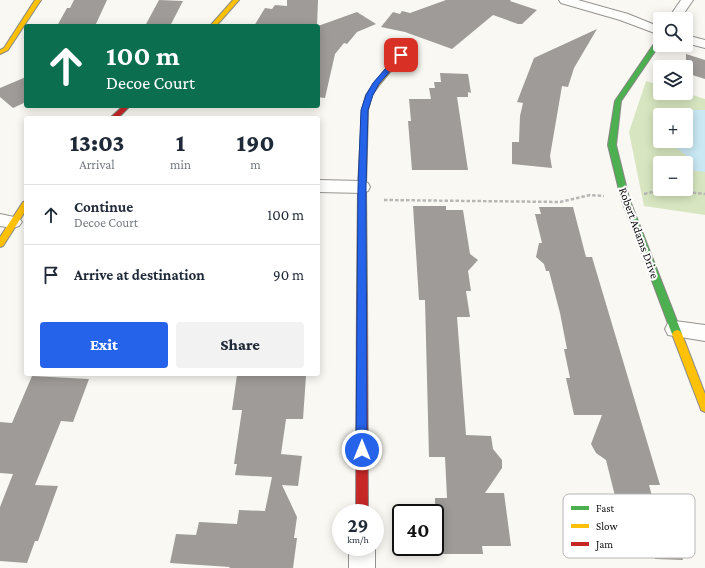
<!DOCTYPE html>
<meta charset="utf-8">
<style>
:root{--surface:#fff;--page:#f2f2f3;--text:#1f2937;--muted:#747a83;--line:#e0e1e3;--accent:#2563eb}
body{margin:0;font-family:"Crimson Pro",serif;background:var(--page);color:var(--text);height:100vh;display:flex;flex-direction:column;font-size:15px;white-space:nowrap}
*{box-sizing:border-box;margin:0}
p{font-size:13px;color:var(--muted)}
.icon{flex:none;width:22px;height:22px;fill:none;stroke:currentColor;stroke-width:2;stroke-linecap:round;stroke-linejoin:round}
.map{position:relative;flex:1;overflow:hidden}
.side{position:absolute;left:24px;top:116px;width:296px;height:260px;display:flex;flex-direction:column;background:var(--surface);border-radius:4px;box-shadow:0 2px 10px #0003}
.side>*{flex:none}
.banner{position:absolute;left:24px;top:24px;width:296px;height:84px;border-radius:4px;box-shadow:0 2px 10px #0003;background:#0b6e4f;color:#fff;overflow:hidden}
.controls{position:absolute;left:653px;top:12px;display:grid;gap:8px}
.controls a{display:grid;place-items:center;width:40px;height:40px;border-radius:4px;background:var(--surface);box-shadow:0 2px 10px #0003;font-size:20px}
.speed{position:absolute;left:332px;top:504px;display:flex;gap:8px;font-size:20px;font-weight:700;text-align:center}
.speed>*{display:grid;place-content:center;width:52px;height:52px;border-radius:50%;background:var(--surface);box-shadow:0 2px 10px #0003;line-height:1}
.speed small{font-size:10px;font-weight:400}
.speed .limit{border:2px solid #111;border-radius:6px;background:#fff;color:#111}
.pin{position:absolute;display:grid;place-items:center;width:34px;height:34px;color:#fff;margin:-17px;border-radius:8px;box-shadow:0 2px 6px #0006}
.me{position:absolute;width:44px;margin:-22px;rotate:0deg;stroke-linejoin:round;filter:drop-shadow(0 0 3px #0008)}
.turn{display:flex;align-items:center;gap:14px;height:84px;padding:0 16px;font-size:18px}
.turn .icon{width:52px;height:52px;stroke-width:2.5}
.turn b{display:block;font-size:28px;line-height:34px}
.eta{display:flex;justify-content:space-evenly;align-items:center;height:68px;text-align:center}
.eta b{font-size:24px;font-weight:800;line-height:28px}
.primary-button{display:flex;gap:8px;margin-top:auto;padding:8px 16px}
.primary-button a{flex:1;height:46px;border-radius:4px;background:var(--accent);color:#fff;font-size:16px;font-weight:800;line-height:46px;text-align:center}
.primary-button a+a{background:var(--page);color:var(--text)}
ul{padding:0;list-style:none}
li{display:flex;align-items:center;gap:12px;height:60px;padding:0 16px;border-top:1px solid var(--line)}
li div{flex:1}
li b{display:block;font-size:15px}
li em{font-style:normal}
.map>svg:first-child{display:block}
.forest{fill:#d7e6c0;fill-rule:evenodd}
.water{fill:#c9e8f3}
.building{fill:#9e9b98}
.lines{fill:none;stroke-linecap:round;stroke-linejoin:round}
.street-casing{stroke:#949390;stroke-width:2}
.fast-casing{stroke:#8a8987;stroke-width:2}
.slow-casing{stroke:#8a8987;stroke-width:2}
.jam-casing{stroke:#8a8987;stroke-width:2}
.path{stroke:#b8b7b6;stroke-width:2.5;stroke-dasharray:3.5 2;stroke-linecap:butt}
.street{fill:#fefefd;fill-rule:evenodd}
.fast{fill:#4caf50;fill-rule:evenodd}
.slow{fill:#ffc107;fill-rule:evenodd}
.jam{fill:#c62828;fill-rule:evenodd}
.route{fill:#2563eb;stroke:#184099}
.labels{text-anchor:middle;stroke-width:4;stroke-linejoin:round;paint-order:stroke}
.street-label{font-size:12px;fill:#0d0d0d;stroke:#fff}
.key{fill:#fff;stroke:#b6b6b6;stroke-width:1}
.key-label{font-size:11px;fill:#0d0d0d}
</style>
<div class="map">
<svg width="705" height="568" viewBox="0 0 705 568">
<rect width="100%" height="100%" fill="#faf8f2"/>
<path class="forest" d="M 646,81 L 660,85 L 660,93 L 686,93 L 705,99 L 705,215 L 644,206 L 629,132 ZM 660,115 L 686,115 L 686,141 L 660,141 ZM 660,163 L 686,163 L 686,189 L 660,189 Z"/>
<polygon class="water" points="688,110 705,110 705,172 688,170 687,156 670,143 686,141 686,117"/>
<g class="building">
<polygon points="74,0 107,0 95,26 57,26 67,8 70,8"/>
<polygon points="159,0 183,1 170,26 145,26"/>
<polygon points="287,0 318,0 317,26 254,26 265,8 272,9 275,5 287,6"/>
<polygon points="446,0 511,0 510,1 537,10 522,24 518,24 493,15 452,49 405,32 381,27 393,12 400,14 402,11 410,13"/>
<polygon points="357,12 376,24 357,32 347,44 344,43 335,54 325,98 318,97 318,26"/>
<polygon points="597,29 574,68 568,87 562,86 550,156 552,168 512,164 512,142 519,142 520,116 523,103 517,102 534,58"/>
<polygon points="686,54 705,60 705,79 686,73"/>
<polygon points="440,73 468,74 471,93 468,92 468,97 457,97 468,170 412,170 408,121 411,121 409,99 431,99 429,88 435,88 434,82 441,82"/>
<polygon points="26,77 26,102 13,108 0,97 0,88"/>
<polygon points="413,206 446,206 446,210 463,210 470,254 478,260 468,271 471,291 466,291 470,317 457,317 466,435 491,436 493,449 502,460 502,468 485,493 504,493 511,546 482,546 483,554 436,554 435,498 447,498 445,457 429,457 425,300 419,300"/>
<polygon points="539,207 573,207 586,257 592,257 660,485 649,485 660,526 673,526 683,560 655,559 654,553 613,552 610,540 601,533 595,527 594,516 603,506 601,496 615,496 606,460 596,453 591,444 602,415 574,415 566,378 570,378 564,349 567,349 560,313 549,271 546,271 544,264 536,257 539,243 542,243 535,214 541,214"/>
<polygon points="237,375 306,376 303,419 286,419 281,454 302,456 298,486 282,485 297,517 294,538 297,538 293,568 229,568 230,567 170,563 176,534 196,535 199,522 237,524 239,510 265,511 272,477 235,475 237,464 234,464 242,410 232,410"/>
<polygon points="32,376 89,379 73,422 61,421 35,485 58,486 38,541 35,541 27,563 0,561 0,507 13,474 0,473 0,422 12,423"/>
</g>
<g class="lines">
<g class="street-casing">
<g id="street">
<polygon points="559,0 578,0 628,14 660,27 660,35 620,20 561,3"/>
<polygon points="681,0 693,0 680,19 668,19"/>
<polygon points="686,35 705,40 705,48 686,43"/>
<polygon points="318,180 362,181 368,183 370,187 368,191 362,193 318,192"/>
<polygon points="0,214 19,218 22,222 19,226 13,228 0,226"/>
<polygon points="675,321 705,325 705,341 668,335 665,329 668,323"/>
<rect x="349" y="547" width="26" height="21"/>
</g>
</g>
<g class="fast-casing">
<polygon id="fast" points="660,37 660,44 621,101 616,145 629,198 682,334 680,337 677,338 674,337 672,334 621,198 608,145 615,101 658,38"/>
</g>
<g class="slow-casing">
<g id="slow">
<polygon points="35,0 41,0 8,50 0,54 0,50 4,48"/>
<polygon points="233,0 239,0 216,26 210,26"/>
<polygon points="399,54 404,55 380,84 372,95 368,110 366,187 367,293 365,295 359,295 357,293 358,187 362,110 366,95 375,82"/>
<polygon points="26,201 26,210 3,246 0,247 0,237 23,202"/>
<polygon points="677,330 680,331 682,334 705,394 705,412 701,410 700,407 672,334 674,331"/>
</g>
</g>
<g class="jam-casing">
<g id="jam">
<polygon points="123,106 130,106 118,118 110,118"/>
<polygon points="362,289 365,291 367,293 368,513 356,513 357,293 359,291"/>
</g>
</g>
<g class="path">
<polyline points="644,194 665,189 705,194"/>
<polyline points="384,200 560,202 590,195 604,196"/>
</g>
<use href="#street" class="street"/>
<use href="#fast" class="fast"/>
<use href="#slow" class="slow"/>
<use href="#jam" class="jam"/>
</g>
<polygon class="route" points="399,53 404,55 379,84 373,95 368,110 366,187 367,450 366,454 362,455 358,454 356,450 358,187 361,110 366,95 373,83"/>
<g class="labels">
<g class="street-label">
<text transform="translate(639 233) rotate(70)" y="4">Robert Adams Drive</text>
</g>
</g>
<rect x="563" y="494" width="132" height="64" rx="6" class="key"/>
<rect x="571" y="506" width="18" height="4" fill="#4caf50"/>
<rect x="571" y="524" width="18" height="4" fill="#ffc107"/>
<rect x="571" y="542" width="18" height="4" fill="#c62828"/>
<g class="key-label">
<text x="596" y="512">Fast</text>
<text x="596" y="530">Slow</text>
<text x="596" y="548">Jam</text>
</g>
</svg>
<div class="controls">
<a><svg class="icon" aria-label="search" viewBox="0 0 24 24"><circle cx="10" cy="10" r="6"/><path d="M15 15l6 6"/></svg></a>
<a><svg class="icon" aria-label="layers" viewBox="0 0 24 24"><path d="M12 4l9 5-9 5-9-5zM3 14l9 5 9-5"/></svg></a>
<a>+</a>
<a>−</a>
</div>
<div class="speed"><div>29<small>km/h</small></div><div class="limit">40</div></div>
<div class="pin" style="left:401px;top:55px;background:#d93025"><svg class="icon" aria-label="arrive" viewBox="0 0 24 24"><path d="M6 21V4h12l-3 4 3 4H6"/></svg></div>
<svg class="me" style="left:362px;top:450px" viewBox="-20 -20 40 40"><circle r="17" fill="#2563eb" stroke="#fff" stroke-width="3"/><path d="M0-11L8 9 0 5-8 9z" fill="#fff"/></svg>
<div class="banner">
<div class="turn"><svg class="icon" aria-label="ahead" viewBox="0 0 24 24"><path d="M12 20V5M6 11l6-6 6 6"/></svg><div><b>100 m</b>Decoe Court</div></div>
</div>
<section class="side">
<div class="eta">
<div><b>13:03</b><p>Arrival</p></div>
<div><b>1</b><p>min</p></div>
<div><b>190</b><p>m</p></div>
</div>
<ul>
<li><svg class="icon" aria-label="ahead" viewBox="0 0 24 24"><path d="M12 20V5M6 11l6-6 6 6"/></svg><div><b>Continue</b><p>Decoe Court</p></div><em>100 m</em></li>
<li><svg class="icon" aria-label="arrive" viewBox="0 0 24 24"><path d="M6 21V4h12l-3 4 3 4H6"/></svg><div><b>Arrive at destination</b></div><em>90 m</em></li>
</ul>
<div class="primary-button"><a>Exit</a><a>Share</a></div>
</section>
</div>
